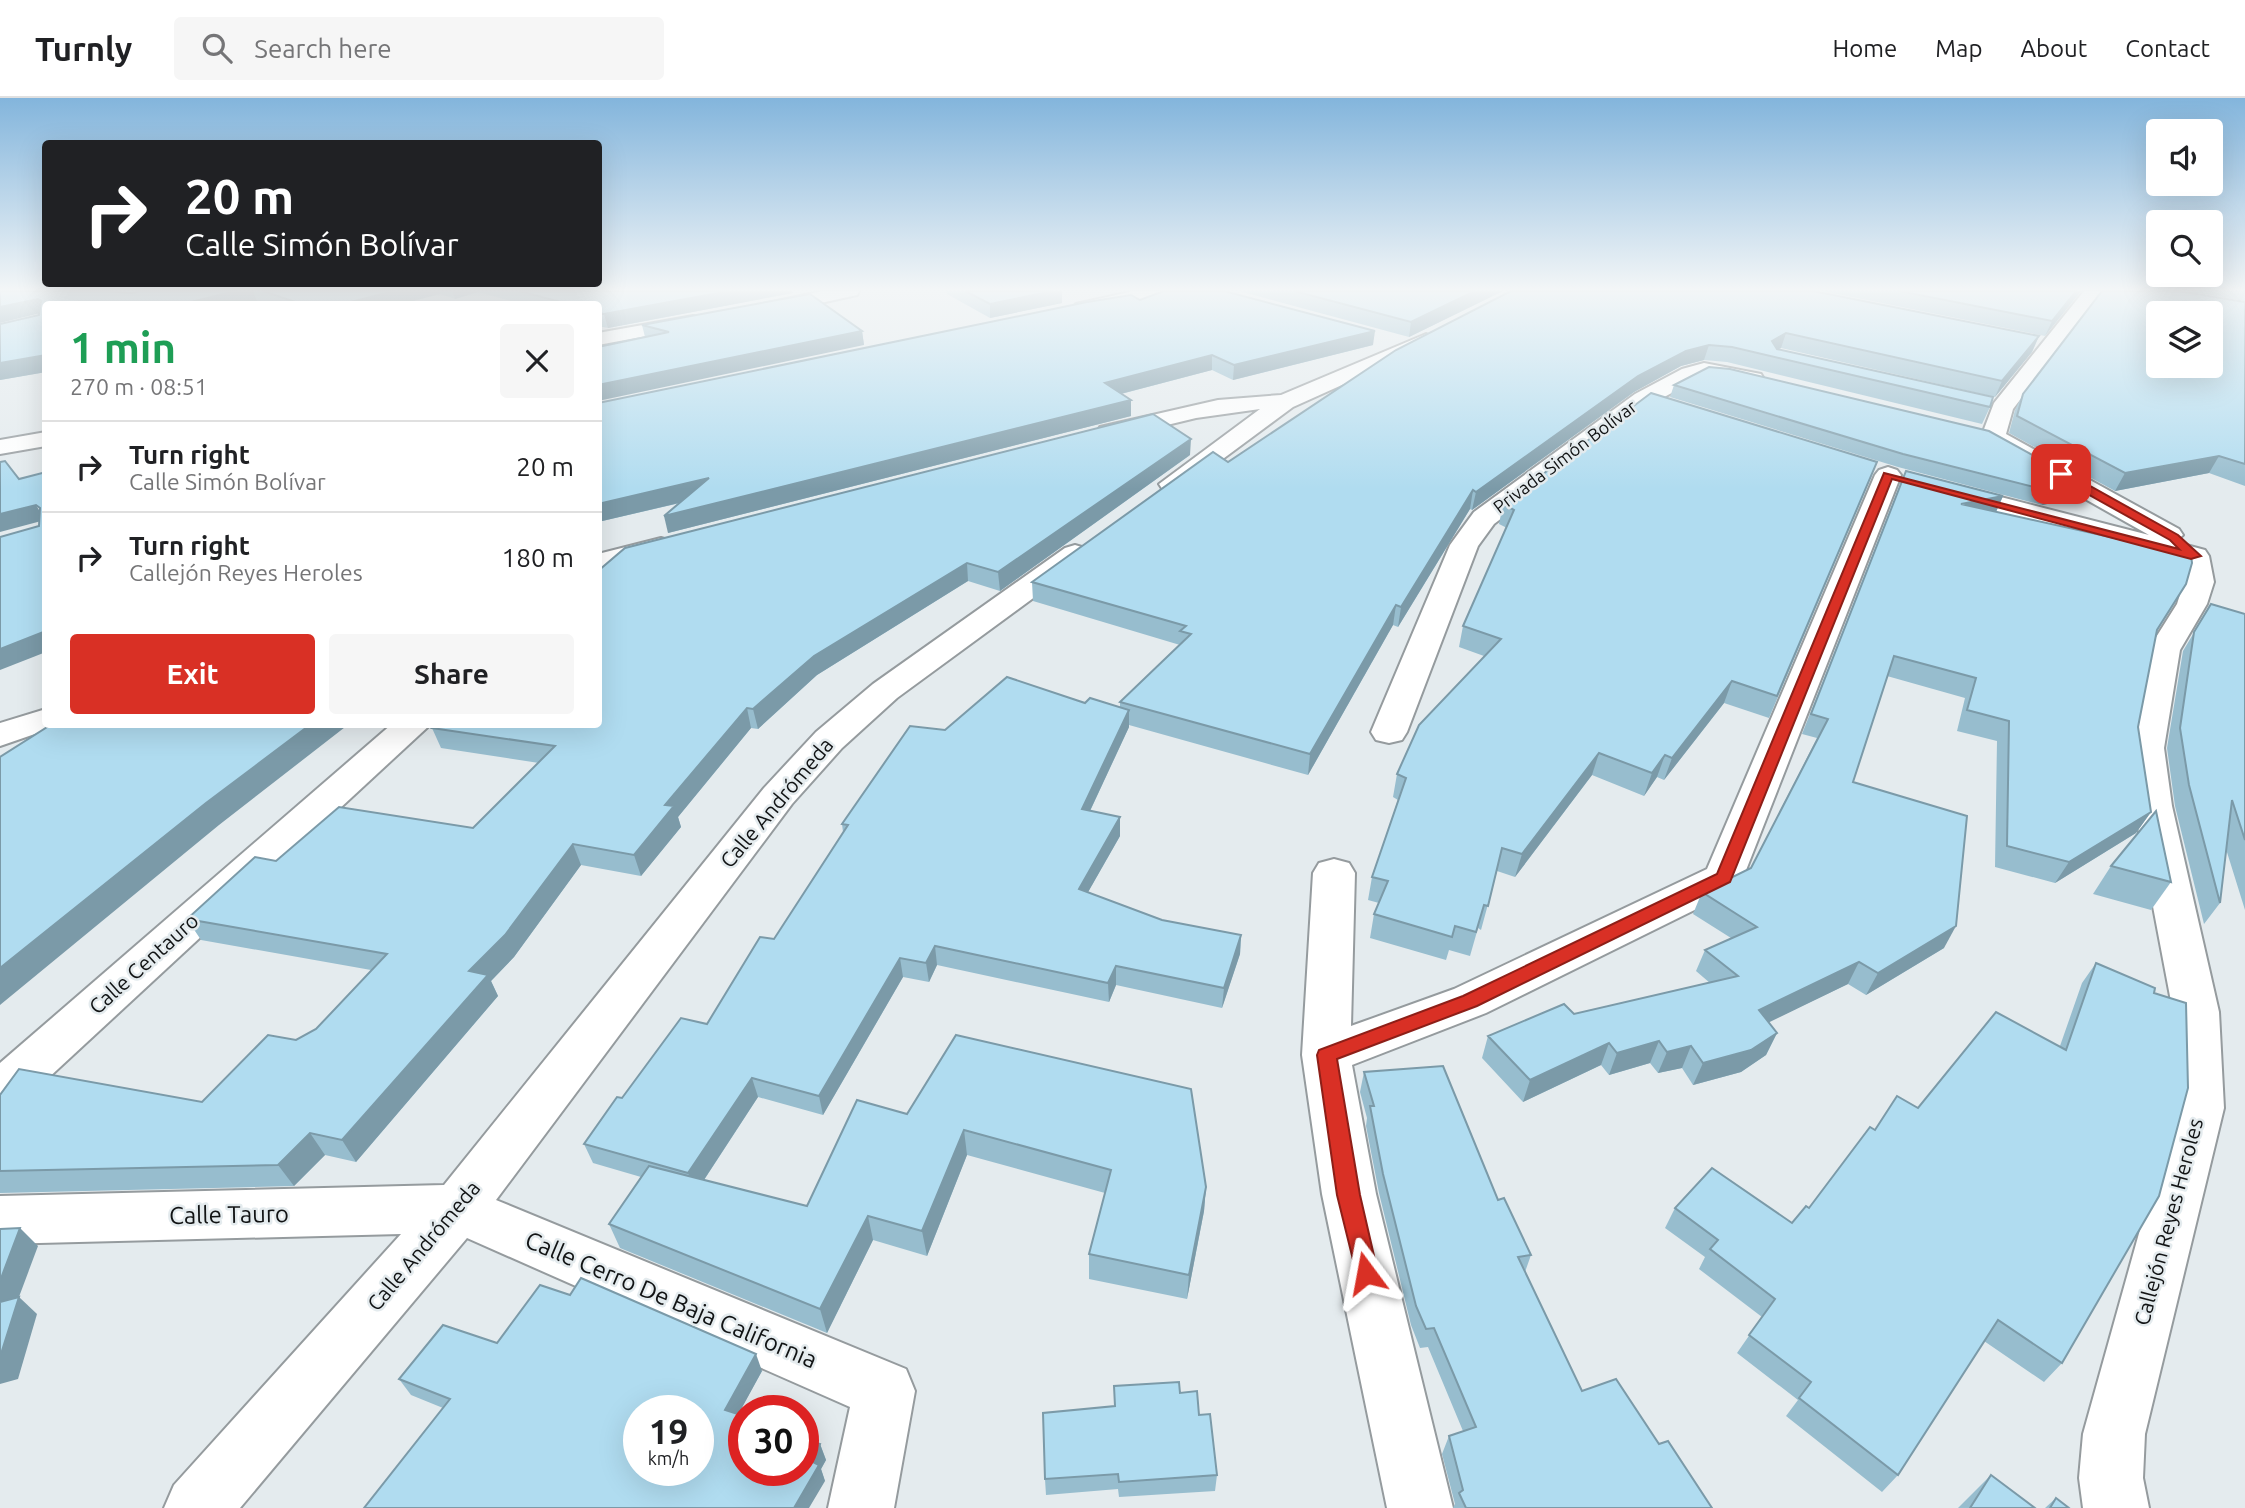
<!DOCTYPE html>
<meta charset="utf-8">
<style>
:root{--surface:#fff;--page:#f6f6f6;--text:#202124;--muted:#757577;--line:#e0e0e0;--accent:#d93025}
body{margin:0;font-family:Ubuntu,sans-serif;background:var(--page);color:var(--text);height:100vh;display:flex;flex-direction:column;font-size:26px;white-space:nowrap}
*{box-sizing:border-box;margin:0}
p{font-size:23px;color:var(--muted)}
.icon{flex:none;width:38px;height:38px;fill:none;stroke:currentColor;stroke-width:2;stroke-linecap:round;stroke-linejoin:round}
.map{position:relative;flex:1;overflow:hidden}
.sheet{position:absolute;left:42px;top:203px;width:560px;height:427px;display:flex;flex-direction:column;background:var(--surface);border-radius:7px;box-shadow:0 7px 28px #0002}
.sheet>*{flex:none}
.hud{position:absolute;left:42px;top:42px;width:560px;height:147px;border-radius:7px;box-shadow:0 7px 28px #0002;background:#202124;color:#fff;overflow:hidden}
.fabs{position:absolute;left:2146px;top:21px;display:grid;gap:14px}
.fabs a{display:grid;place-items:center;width:77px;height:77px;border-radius:7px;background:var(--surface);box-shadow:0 7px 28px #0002;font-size:35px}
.speed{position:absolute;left:623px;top:1297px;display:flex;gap:14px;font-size:35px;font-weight:700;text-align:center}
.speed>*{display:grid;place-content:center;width:91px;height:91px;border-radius:50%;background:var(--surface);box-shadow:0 7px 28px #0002;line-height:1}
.speed small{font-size:18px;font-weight:400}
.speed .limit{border:10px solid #d22;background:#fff;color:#111}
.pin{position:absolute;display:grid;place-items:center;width:60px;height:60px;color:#fff;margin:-30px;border-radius:14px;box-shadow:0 4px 10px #0006}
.me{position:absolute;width:77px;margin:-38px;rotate:347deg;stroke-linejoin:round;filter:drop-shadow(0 0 5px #0008)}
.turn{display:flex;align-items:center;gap:24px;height:147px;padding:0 28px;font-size:32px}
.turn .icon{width:91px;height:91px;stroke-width:2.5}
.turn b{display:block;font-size:49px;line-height:60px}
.round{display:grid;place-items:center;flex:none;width:74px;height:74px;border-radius:7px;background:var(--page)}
.head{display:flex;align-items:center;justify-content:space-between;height:119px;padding:0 28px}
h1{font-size:42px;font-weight:700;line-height:52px;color:#1e9e55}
.primary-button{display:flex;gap:14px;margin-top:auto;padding:14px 28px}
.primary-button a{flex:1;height:80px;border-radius:7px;background:var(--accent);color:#fff;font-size:28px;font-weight:700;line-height:80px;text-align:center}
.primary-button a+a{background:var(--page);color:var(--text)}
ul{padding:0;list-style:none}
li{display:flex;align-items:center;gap:21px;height:91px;padding:0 28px;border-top:2px solid var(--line)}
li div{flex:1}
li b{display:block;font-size:26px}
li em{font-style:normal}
header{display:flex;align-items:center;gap:42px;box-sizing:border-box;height:98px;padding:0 35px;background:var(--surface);border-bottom:2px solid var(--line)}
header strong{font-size:33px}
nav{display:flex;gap:38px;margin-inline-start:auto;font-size:24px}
.search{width:490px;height:63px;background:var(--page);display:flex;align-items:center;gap:18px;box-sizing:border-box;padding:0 24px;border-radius:7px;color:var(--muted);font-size:26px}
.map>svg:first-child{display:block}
.built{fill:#d1e0e7}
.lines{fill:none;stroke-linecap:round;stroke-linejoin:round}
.street-casing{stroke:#959b9e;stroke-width:4}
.secondary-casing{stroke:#959b9e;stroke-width:4}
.street{fill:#fff;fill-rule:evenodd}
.secondary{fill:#fff;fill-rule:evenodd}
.wall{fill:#97bdce}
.shaded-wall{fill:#7b9aa8}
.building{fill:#b0dcf0;stroke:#7b9aa8;stroke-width:2;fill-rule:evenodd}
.route{fill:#d93025;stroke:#8d1f18;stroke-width:2}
.labels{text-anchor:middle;stroke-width:5;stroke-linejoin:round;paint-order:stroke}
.far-street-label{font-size:18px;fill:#111314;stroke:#e4ebee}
.street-label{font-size:21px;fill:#111314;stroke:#e4ebee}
.near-street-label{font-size:24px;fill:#111314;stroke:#e4ebee}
</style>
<header>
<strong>Turnly</strong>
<div class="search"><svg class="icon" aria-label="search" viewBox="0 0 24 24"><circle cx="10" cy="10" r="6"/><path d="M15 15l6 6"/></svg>Search here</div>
<nav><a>Home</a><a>Map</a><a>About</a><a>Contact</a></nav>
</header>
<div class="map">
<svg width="2245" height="1410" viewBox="0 0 2245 1410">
<rect width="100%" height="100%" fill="#e4ebee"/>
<polygon class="built" points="390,193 602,193 514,206 340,206"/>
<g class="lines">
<g class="street-casing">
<g id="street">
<polygon points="1134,193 1170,193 1168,197 1083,216 1073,210 1076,206"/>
<polygon points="2084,193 2103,193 2013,311 2006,336 2179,431 2183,437 2175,444 2205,452 2209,458 2214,484 2207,506 2180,552 2164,650 2172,708 2219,914 2224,1010 2145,1336 2143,1380 2149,1410 2083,1410 2079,1380 2083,1336 2174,1010 2173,914 2134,708 2128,650 2148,552 2177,506 2184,484 2181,463 1941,400 1937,394 1941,388 1950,386 2149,437 1984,344 1981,339 1994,305"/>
<polygon points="1426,236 1436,242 1433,246 1293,309 1181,392 1163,392 1159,386 1260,311 1196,320 1109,341 1100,339 1097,334 1100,329 1218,302 1281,297"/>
<polygon points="1704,265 1761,276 1764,281 1753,288 1705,279 1698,281 1651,306 1494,426 1478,448 1407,634 1402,642 1389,645 1376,642 1371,634 1450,447 1474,414 1635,296 1682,271"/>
<polygon points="1888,369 1897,372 1901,377 1739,790 1486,915 1352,967 1376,1096 1453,1410 1387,1410 1322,1096 1302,957 1313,775 1319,765 1334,761 1349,765 1355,775 1351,928 1454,891 1707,771 1875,377 1879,372"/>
<polygon points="661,440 671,443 675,449 671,455 598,474 598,456"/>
<polygon points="1075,447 1085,450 1089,456 1085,462 897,600 842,650 792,706 496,1102 906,1271 915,1293 894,1410 828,1410 850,1309 467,1140 240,1410 164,1410 174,1387 401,1136 0,1146 0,1098 444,1087 764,690 816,634 873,586 1065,450"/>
<polygon points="46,611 46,626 58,628 0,648 0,625"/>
<polygon points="392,626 431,626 18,1008 0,1014 0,965"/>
</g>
</g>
<g class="secondary-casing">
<g id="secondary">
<polygon points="823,193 859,193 857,197 766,217 756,211 759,207"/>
<polygon points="693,218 700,220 703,224 700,228 598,247 598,235"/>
<polygon points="46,334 46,348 0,356 0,342"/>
</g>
</g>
<use href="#street" class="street"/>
<use href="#secondary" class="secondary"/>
</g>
<g class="wall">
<polygon points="0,193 132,195 140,193 792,193 793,195 608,230 598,228 598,206 522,206 478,194 455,201 440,196 401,206 268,206 257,203 243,206 46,206 46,274 0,282 39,216"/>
<polygon points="946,193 1062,193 1062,205 990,220 947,196"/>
<polygon points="1239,193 1503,193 1409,239"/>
<polygon points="1511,193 2039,238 2032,254 1995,299 1781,250 1779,251 1990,309 1982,326 1727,264 1704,262 1681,268 1634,294 1472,412 1470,411 1398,529 1393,527 1308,677 1129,627 1129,629 1090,713 1120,719 1120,738 1088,794 1162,822 1241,837 1240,856 1222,910 1116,887 1109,904 937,867 929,884 903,879 823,1017 758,999 704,1082 807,1108 907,1016 1206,1089 1204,1113 1187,1201 1089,1181 1089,1156 1105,1095 967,1057 927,1158 873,1142 827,1235 620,1150 609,1126 641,1079 593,1065 584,1046 622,1000 707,926 774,841 843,734 842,726 945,632 1085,605 1120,609 1120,604 1180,547 1033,503 1032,484"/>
<polygon points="1822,193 2081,193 2045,238"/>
<polygon points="2187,193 2245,193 2245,203"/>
<polygon points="1140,202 1373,247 1233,282 1212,272 1121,296 1131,302 1131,318 668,435 680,405 598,424 598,305"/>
<polygon points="2245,204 2245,388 2209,375 2115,393 2009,335 2015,312 2023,296"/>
<polygon points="642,227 862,233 864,247 645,239"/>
<polygon points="1674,287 2085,386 2078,400 2042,407 1898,369 1670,299"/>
<polygon points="1190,357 1000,493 968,483 817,577 758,631 751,630 678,719 681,729 641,778 581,767 514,859 491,883 498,898 356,1064 325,1057 294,1088 0,1095 0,997 202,1004 296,942 316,931 371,872 201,842 187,821 276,763 473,730 539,665 441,650 432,630"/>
<polygon points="1877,364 1769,620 1724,605 1664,682 1657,679 1644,698 1592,677 1515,779 1497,773 1481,832 1478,830 1470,858 1449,852 1446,862 1370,840 1374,816 1379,805 1368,802 1372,779 1398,702 1393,699 1397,676 1484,558 1459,549 1463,528 1507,430 1499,426 1503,406"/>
<polygon points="1899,390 2003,398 1996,414 2157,533 2138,629 2151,714 2136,735 2055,785 1995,769 1997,643 1957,633 1965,600 1887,578 1853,684 1944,850 1866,897 1848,886 1768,924 1777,935 1766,957 1741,974 1693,987 1682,970 1658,975 1650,965 1609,977 1601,967 1523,1004 1482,960 1488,938 1574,916 1710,885 1696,873 1705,852 1731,840 1693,816 1702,794 1751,770 1817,640 1802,636"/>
<polygon points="2211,506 2245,516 2245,812 2226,751 2220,805 2204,826 2175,708 2167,650 2183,553"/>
<polygon points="2111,768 2171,784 2151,812 2093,796"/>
<polygon points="2096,865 2062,1265 2044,1284 1984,1243 1898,1377 1882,1394 1786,1318 1798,1302 1737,1255 1762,1219 1699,1171 1705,1159 1665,1130 1675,1110 1792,1125 1809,1110 1875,1032 1918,1010 2060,948 2082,885"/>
<polygon points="1364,974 1498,1102 1531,1157 1525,1174 1582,1293 1659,1346 1712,1410 1453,1410 1455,1406 1442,1356 1449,1338 1463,1333 1428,1249 1420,1250 1411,1227 1379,1095 1366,1028 1367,1020 1360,994"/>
<polygon points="762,1273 738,1316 820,1346 826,1362 821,1371 825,1383 443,1310 411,1297 399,1281"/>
<polygon points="1114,1288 1180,1295 1199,1317 1217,1377 1215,1393 1119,1399 1118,1391 1046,1397 1045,1381 1115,1308"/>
<polygon points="1991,1377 2035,1410 1958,1410"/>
<polygon points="2056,1400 2069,1410 2045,1410"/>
</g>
<g class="shaded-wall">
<polygon points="235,193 253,193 257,203 243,206 183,206"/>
<polygon points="394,193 439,193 440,196 401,206 343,206"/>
<polygon points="452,193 478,193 478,194 455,201"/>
<polygon points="729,193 792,193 793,195 608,230 604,216"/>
<polygon points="1053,193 1062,193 1062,205 990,220 990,206"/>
<polygon points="1475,193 1503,193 1409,239 1411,224"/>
<polygon points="2076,193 2081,193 2045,238 2052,223"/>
<polygon points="38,201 45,214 0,225 0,209"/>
<polygon points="862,233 864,247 598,303 598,287"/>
<polygon points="1375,233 1373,247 1233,282 1234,267"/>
<polygon points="1786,235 1781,250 1768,257 1772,243"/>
<polygon points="2039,238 2032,254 1995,299 2002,283"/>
<polygon points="1709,247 1704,262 1681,268 1634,294 1472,412 1476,394 1638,278 1686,253"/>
<polygon points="46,257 46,274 0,282 0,265"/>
<polygon points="1212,257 1212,272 1105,300 1105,285"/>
<polygon points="1131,302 1131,318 668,435 664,418"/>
<polygon points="1191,341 1190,357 1000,493 998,474"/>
<polygon points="2219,358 2209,375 2115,393 2125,375"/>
<polygon points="709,380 713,397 598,424 598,406"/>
<polygon points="2085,386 2078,400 2042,407 2050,393"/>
<polygon points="1473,392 1470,411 1398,529 1401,509"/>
<polygon points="2003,398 1995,416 1961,406"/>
<polygon points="36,407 45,422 0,434 0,416"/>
<polygon points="967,465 968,483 817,577 758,631 753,611 814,558"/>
<polygon points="1396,507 1393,527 1308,677 1310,656"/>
<polygon points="46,533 46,554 0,572 0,551"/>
<polygon points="1732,583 1724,605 1664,682 1672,660"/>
<polygon points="747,610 751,630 678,719 681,729 641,778 634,757 665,707"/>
<polygon points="1129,612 1129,629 1082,730 1082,711"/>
<polygon points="311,626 349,626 219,727 0,907 0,870 206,705"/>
<polygon points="1599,655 1592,677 1515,779 1522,756"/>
<polygon points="1665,657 1657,679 1644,698 1652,675"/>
<polygon points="2151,714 2136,735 2055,785 2069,764"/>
<polygon points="1120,719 1120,738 1079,810 1079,791"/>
<polygon points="573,746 581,767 514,859 491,883 498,898 356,1064 342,1042 469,873"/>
<polygon points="1956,828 1944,850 1866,897 1878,875"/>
<polygon points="1241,837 1240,856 1222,910 1224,890"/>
<polygon points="935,848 937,867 929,884 926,865"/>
<polygon points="900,860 903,879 823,1017 819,998"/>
<polygon points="1859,864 1848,886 1749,934 1759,912"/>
<polygon points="1116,868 1116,887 1109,904 1108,885"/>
<polygon points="1777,935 1766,957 1741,974 1693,987 1703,965"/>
<polygon points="1659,943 1650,965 1609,977 1617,955"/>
<polygon points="1609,945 1601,967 1523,1004 1530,982"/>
<polygon points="1691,948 1682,970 1658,975 1667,954"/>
<polygon points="752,980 758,999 696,1094 688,1075"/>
<polygon points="964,1032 967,1057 927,1158 922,1133"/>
<polygon points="310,1035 325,1057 294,1088 278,1067"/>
<polygon points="1206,1089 1204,1113 1187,1201 1189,1177"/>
<polygon points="868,1118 873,1142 827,1235 820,1211"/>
<polygon points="20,1130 38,1148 10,1223 0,1215 0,1183"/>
<polygon points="19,1199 37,1216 18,1281 0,1286 0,1259"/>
<polygon points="756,1256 762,1273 732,1328 725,1312"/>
<polygon points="820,1346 826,1362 821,1371 825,1383 809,1410 794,1410 811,1363"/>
</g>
<g class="building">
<polygon points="0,193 105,193 132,195 140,193 235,193 183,206 46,206 46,257 0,265 0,226 39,217 41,203 38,201 0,209"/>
<polygon points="263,193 394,193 343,206 301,206"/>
<polygon points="519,193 729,193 604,216 598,215 598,206 568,206"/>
<polygon points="965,193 1053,193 990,206"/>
<polygon points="1164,193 1224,193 1375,233 1234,267 1212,257 1105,285 1131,302 664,418 709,380 598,406 598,305 1087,204 1131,197 1140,202"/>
<polygon points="1294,193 1475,193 1411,224"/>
<polygon points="1511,193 1813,193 2039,238 2002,283 1786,235 1772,243 1777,251 1993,299 1990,309 1732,249 1709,247 1686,253 1638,278 1476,394 1473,392 1401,509 1396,507 1310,656 1120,604 1191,536 1180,533 1186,528 1032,484 1213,354 1228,364 1396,252"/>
<polygon points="1899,193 2076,193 2052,223"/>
<path d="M 2102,193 L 2178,193 L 2245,204 L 2245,366 L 2219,358 L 2125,375 L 2017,318 L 2023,296 ZM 2158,215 L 2210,215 L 2210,268 L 2158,268 Z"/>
<polygon points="810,196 862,233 598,287 598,249 669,234 642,227"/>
<polygon points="1709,269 1730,271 1989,333 2085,386 2050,393 1903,356 1674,287"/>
<polygon points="1651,295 1877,364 1777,598 1732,583 1672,660 1665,657 1652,675 1599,655 1522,756 1502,750 1488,808 1484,807 1476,834 1455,828 1452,839 1374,816 1388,783 1372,779 1406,680 1397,676 1419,627 1501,541 1463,528 1514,412 1503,406"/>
<polygon points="1153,316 1191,341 998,474 967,465 814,558 753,611 747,610 665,707 674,708 634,757 573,746 505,837 469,873 488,877 342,1042 310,1035 278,1067 0,1073 0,997 19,971 202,1004 268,937 296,942 316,931 387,856 187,821 255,759 276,763 339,709 473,730 555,648 432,630 436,626 598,626 598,473 625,450"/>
<polygon points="5,363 19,381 46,374 46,533 0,551 0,439 39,428 40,410 36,407 0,416 0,364"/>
<polygon points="1906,373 2003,398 1961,406 2191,457 2192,465 2186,486 2157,532 2138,629 2151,714 2069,764 2007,748 2009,623 1967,612 1976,580 1894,558 1853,684 1967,718 1956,828 1878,875 1859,864 1759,912 1777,935 1751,952 1703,965 1691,948 1667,954 1659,943 1617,955 1609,945 1530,982 1488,938 1564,906 1574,916 1738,878 1705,852 1757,829 1702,794 1751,770 1828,621 1811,616"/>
<polygon points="2211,506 2245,516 2245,742 2232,702 2220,805 2189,687 2180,630 2194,534"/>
<polygon points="1007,579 1085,605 1090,600 1129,612 1082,711 1120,719 1079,791 1162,822 1241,837 1224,890 1116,868 1108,885 935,848 926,865 900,860 819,998 752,980 688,1075 584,1046 617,999 622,1000 681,920 707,926 760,839 774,841 848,727 842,726 910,628 945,632"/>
<polygon points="52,626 311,626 206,705 0,870 0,659"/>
<polygon points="2156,713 2171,784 2111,768"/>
<polygon points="2096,865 2155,890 2154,895 2186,905 2188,990 2159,1098 2062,1265 1998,1222 1898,1377 1799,1300 1811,1284 1749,1237 1775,1201 1710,1151 1718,1142 1675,1110 1712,1070 1792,1125 1806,1108 1809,1110 1870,1029 1875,1032 1897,998 1918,1010 1996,914 2066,952"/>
<polygon points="956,937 1191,991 1206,1089 1189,1177 1089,1156 1111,1072 964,1032 922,1133 868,1118 820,1211 609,1126 649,1068 807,1108 857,1002 907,1016"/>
<polygon points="1443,968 1498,1102 1504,1100 1531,1157 1518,1159 1582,1293 1616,1281 1659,1346 1668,1343 1712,1410 1466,1410 1459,1395 1463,1392 1449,1338 1476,1329 1434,1230 1426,1231 1416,1208 1383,1076 1370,1008 1374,1008 1364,974"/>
<polygon points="20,1130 0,1183 0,1131"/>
<path d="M 581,1180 L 756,1256 L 725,1312 L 744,1318 L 744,1372 L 803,1372 L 803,1340 L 820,1346 L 811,1363 L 819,1367 L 794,1410 L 364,1410 L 450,1301 L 399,1281 L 443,1227 L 497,1245 L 540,1187 L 570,1197 ZM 639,1312 L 698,1312 L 698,1372 L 639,1372 Z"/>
<polygon points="19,1199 0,1259 0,1204"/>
<polygon points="1179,1284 1180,1295 1197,1293 1199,1317 1210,1316 1217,1377 1119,1384 1118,1376 1045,1381 1043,1315 1115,1308 1114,1288"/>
<polygon points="1991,1377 2035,1410 1970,1410"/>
<polygon points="2056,1400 2069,1410 2050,1410"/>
</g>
<linearGradient id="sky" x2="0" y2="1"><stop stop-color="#83b5dc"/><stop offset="0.49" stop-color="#f3f6f7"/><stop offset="1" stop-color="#f3f6f7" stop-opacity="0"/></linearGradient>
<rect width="2245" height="391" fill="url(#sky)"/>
<polygon class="route" points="2057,374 2065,374 2178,437 2201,458 2191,461 1892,381 1730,784 1477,908 1337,961 1360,1097 1378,1175 1375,1182 1366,1186 1358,1182 1337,1097 1317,957 1319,952 1463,898 1717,776 1884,375 2179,451 2170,442 2057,379"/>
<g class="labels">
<g class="far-street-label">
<text transform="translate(1565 359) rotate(-37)" y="6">Privada Simón Bolívar</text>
</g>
<g class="street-label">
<text transform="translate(777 705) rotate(-50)" y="7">Calle Andrómeda</text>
<text transform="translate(144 866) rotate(-42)" y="7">Calle Centauro</text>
<text transform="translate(2169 1124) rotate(-75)" y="7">Callejón Reyes Heroles</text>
<text transform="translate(424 1148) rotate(-50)" y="7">Calle Andrómeda</text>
</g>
<g class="near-street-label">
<text transform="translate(229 1117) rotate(-1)" y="8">Calle Tauro</text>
<text transform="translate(671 1202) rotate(23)" y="8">Calle Cerro De Baja California</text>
</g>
</g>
</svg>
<div class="fabs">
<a><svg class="icon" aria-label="sound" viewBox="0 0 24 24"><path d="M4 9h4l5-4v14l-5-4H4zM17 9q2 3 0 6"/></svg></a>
<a><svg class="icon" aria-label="search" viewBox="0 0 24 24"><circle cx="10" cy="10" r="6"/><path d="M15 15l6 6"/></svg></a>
<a><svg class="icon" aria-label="layers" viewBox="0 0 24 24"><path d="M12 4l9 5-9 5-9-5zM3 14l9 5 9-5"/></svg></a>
</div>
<div class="speed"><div>19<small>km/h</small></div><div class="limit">30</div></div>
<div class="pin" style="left:2061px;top:376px;background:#d93025"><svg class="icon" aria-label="arrive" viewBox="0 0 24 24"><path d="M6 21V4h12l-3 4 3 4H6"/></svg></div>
<svg class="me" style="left:1366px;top:1175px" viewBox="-20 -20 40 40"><path d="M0-17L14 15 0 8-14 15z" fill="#d93025" stroke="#fff" stroke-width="4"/></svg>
<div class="hud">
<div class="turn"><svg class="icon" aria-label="right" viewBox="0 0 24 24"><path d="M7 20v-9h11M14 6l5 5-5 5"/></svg><div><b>20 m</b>Calle Simón Bolívar</div></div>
</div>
<section class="sheet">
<div class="head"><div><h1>1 min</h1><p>270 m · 08:51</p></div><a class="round"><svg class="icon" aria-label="close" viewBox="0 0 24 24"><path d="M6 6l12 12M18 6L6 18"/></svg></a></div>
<ul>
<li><svg class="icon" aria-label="right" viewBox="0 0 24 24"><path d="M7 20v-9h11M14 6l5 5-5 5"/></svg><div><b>Turn right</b><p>Calle Simón Bolívar</p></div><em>20 m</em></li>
<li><svg class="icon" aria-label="right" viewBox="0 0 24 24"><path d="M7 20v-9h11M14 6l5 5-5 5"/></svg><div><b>Turn right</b><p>Callejón Reyes Heroles</p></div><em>180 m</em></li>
</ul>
<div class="primary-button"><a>Exit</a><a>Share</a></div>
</section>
</div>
